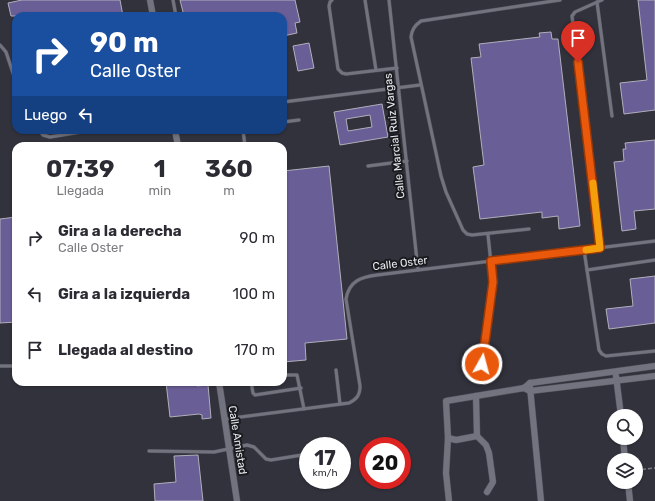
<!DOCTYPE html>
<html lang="es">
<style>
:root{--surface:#fff;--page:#f2f2f3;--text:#2b2b33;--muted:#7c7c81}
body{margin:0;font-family:Rubik,sans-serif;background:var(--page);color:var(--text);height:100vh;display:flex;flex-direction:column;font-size:15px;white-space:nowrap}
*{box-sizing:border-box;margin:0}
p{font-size:13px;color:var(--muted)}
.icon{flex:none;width:22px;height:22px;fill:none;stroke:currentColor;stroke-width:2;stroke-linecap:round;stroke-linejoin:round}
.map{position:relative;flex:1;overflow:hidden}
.panel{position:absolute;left:12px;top:142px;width:275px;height:244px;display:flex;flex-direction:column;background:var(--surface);border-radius:12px;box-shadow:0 1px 3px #0004}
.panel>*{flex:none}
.top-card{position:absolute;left:12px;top:12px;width:275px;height:122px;border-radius:12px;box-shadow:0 1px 3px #0004;background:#1a4fa0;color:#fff;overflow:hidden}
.tools{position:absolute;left:607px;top:409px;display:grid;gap:8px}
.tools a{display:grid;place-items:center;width:36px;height:36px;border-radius:50%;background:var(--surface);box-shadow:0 1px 3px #0004;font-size:20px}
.speed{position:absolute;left:299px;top:437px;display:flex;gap:8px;font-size:20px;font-weight:700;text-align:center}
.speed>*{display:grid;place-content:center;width:52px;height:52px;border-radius:50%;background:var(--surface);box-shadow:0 1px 3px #0004;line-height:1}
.speed small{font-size:10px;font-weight:400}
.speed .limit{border:6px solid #d22;background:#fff;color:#111}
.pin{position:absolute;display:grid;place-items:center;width:34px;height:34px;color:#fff;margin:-41px -17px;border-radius:50% 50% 50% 0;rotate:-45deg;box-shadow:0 0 4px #0007}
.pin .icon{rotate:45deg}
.me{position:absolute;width:44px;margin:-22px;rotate:7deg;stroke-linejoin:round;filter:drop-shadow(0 0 3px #0008)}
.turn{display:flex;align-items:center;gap:14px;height:84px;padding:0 12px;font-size:18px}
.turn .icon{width:52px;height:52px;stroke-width:2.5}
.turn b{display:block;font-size:28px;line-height:34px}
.then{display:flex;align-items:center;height:38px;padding:0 12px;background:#0003;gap:8px;font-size:15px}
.eta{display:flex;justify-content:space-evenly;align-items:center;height:68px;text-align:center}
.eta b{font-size:24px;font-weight:700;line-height:28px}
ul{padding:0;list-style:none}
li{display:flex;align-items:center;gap:12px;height:56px;padding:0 12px}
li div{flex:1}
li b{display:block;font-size:15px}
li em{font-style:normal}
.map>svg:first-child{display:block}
.building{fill:#6a5e96;stroke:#b1afbb;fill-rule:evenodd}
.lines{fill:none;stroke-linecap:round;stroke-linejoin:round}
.service-casing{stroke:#4f5058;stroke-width:4}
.minor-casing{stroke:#4f5058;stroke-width:7}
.path{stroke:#7c7d85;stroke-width:1.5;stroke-dasharray:4 2;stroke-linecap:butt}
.service{stroke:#72737e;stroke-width:3}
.minor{stroke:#72737e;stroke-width:6}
.route-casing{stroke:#983908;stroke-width:10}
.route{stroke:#ea580c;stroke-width:7}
.slow{stroke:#f59e0b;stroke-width:7}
.labels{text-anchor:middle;stroke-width:4;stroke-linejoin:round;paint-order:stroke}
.street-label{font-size:11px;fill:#e8e9ef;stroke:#1a1b1f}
</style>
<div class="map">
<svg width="655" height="501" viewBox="0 0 655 501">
<rect width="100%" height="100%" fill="#31323c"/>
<g class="building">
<polygon points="22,0 120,0 123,16 11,16 8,3"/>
<polygon points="180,0 295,0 300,22 295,23 297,33 283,36 283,16 184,16"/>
<polygon points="638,0 655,0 655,110 624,114 620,83 647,80"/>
<polygon points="551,32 552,39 558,39 580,226 559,229 558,216 542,218 542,212 480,219 473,167 484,165 471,58 481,57 479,44 540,37 539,33"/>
<polygon points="309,43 314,68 298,71 293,46"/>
<path d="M 382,104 L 388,137 L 340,145 L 334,112 ZM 370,115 L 372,127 L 348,131 L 346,119 Z"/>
<polygon points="655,140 655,209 634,211 636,229 622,231 614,162 624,161 623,149 626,149 625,143"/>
<polygon points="329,166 347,339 305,343 306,360 283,362 283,171"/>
<polygon points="16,217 16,322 0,323 0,219"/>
<polygon points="655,276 655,323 609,329 606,309 633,306 630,279"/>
<polygon points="166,382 197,382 197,386 208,385 211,418 202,419 202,415 199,414 170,417"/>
<polygon points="198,455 203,501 155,501 154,484 176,482 174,456"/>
</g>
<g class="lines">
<g class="service-casing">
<g id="service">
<polyline points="173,0 176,16"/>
<polyline points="332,0 330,2 329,6 338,69 342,73 346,74 397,68"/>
<polyline points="365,0 376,70"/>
<polyline points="389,0 418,270"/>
<polyline points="597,2 612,116"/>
<polyline points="0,45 6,52 16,82"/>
<polyline points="283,102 420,85"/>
<polyline points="283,122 299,120"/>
<polyline points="39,130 43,135 50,137 93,130"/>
<polyline points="243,130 245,146"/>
<polyline points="368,166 407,161"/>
<path d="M 529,229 L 472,235 L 467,234 L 463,230 L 446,192 L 441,176 L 411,37 C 412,30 414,26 421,21 L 560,0"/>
<polyline points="600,248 572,16 575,12 602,0"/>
<polyline points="584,250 599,350 602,354 606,356 655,351"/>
<polyline points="587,270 655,260"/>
<polyline points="482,364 493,282 488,235"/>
<polyline points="0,366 16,366"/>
<polyline points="336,370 340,404"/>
<polyline points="283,375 297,375 304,409"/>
<polyline points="251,382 253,393 255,395 301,388"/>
<path d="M 225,419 L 349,403 C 357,399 360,395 360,386 L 346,299 C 349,281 361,277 377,275 L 655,241"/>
<polyline points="149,451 214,452 247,445 254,447 266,459 271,460 308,454"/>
</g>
</g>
<g class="minor-casing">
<g id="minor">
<polyline points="150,0 153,16"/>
<polyline points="175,130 178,146"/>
<polyline points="616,376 621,416"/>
<polyline points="219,382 237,501"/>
<polyline points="530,383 655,366"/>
<polyline points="530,387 541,501"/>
<polyline points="524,388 530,391 655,376"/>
<polyline points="477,436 486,445 489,453 493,482 487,492"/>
<polyline points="448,438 456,440 477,436 476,396"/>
<polyline points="623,438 625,460"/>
<polyline points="628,482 630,501"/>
<polyline points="449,501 446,473 448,438 446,401 524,388 530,383"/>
</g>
</g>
<polyline class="path" points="636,470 655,468"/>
<use href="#service" class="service"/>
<use href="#minor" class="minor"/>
</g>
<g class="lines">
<g class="route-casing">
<polyline id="route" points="482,364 493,282 491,261 600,248 578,62"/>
</g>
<use href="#route" class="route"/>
<polyline class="slow" points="586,250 600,248 593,183"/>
</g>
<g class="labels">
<g class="street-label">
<text transform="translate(394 136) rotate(-96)" y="4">Calle Marcial Ruiz Vargas</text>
<text transform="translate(400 263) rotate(-7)" y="4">Calle Oster</text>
<text transform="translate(238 440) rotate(81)" y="4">Calle Amistad</text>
</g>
</g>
</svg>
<div class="tools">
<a><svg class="icon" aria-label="search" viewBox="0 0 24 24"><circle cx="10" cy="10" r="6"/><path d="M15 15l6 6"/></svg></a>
<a><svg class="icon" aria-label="layers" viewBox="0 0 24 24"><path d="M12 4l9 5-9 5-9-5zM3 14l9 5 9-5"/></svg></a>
</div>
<div class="speed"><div>17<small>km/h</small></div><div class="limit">20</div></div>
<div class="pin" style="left:578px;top:62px;background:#d93025"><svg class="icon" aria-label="arrive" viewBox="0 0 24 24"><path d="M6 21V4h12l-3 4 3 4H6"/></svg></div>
<svg class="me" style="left:482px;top:364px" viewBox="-20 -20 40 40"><circle r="17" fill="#ea580c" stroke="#fff" stroke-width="3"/><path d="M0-11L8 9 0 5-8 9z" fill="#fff"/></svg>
<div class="top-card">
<div class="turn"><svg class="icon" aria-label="right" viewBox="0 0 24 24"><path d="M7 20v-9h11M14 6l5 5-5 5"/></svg><div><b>90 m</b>Calle Oster</div></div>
<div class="then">Luego<svg class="icon" aria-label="left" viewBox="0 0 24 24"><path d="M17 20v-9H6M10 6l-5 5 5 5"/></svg></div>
</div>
<section class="panel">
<div class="eta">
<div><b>07:39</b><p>Llegada</p></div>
<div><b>1</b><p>min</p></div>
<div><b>360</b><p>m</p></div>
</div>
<ul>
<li><svg class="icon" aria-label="right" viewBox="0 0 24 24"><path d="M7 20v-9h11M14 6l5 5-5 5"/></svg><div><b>Gira a la derecha</b><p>Calle Oster</p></div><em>90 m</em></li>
<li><svg class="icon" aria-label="left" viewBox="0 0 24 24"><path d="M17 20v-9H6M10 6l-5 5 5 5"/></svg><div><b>Gira a la izquierda</b></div><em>100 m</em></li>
<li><svg class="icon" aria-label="arrive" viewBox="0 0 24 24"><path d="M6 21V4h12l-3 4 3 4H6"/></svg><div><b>Llegada al destino</b></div><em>170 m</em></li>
</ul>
</section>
</div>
